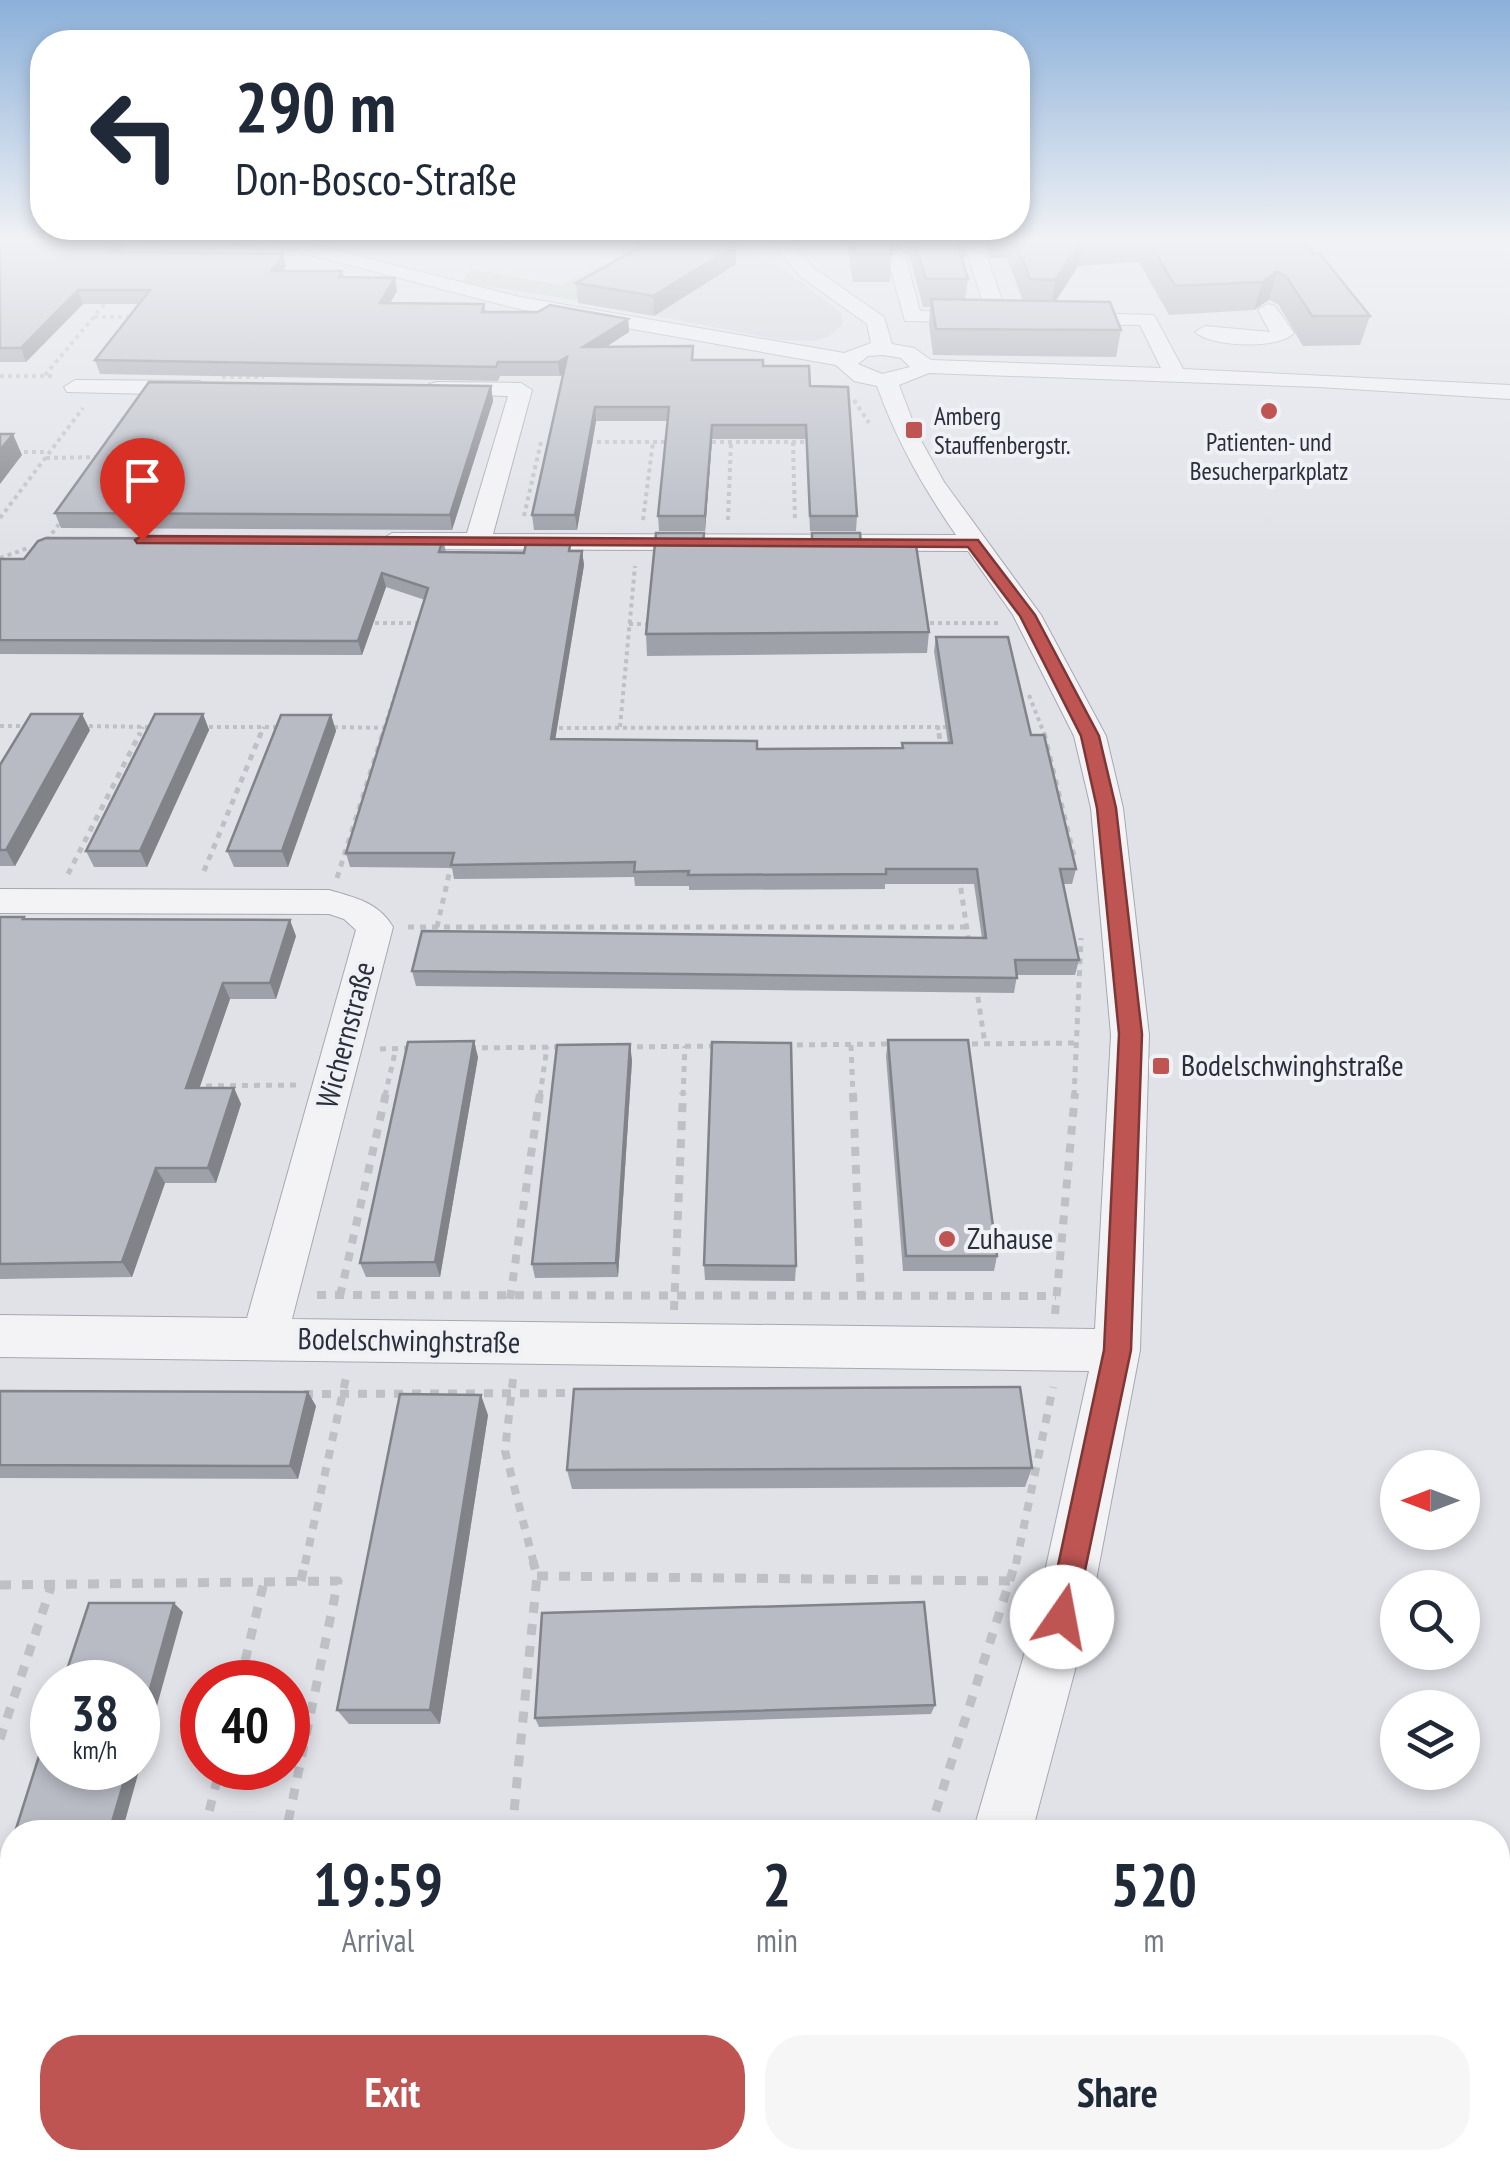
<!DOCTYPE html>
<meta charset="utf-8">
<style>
:root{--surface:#fff;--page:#f6f6f7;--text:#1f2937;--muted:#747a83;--accent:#be5553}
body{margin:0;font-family:"PT Sans Narrow",sans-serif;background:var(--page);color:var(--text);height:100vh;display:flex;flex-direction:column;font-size:38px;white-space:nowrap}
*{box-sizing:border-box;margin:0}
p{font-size:32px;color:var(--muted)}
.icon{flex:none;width:55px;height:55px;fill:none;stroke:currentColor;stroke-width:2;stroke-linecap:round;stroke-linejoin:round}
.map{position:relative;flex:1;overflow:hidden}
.panel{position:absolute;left:0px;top:1820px;width:1510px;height:350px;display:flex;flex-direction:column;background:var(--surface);border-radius:40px 40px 0 0;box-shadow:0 5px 15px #0003}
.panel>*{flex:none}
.guide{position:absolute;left:30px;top:30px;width:1000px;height:210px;border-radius:40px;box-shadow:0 5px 15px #0003;background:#fff;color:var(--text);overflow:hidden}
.needle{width:65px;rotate:270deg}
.tools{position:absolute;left:1380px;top:1450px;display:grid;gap:20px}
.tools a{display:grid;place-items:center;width:100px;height:100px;border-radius:50%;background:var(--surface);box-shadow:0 5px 15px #0003;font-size:50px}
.speed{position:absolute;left:30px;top:1660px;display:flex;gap:20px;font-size:50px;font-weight:700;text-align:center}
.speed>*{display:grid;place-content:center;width:130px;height:130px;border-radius:50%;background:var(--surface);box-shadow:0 5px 15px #0003;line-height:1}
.speed small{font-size:25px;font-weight:400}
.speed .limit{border:15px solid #d22;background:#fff;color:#111}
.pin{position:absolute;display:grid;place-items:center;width:85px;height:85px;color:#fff;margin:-102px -42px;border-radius:50% 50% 50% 0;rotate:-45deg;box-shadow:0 0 10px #0007}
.pin .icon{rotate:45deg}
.me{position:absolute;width:110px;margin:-55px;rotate:12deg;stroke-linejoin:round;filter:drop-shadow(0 0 8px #0008)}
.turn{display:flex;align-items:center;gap:35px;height:210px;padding:0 40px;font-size:45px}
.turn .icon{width:130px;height:130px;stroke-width:2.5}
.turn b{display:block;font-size:70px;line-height:85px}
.eta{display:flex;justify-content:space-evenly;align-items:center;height:170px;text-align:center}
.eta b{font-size:60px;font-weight:600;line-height:70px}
.action{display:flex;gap:20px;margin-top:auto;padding:20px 40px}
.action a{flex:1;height:115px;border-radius:40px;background:var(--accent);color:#fff;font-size:40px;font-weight:600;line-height:115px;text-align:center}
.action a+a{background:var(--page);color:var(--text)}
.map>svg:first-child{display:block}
.built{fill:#cfd1d9}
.green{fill:#c4d0c2}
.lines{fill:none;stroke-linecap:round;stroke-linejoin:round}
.minor-casing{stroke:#a6a8b1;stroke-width:2}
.path-far3{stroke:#bfc0c6;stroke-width:4;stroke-dasharray:4 4;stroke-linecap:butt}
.path-far2{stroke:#bfc0c6;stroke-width:5;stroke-dasharray:6 6;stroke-linecap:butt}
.path-far1{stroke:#bfc0c6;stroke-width:8;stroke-dasharray:9 9;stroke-linecap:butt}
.path{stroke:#bfc0c6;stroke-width:9;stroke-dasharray:11 11;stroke-linecap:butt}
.minor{fill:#f3f3f6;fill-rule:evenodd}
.wall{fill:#9ea1a9}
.shaded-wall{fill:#818389}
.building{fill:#b8bbc4;stroke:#818389;stroke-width:2.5}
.route{fill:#be5553;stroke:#7c3736;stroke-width:2.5}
.poi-dot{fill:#be5553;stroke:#f0f1f5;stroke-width:4}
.labels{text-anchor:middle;stroke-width:8;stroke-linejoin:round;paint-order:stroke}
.far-poi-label{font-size:25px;fill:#2b2e3d;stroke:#f0f1f5;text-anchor:start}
.street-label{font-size:30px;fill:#2b2e3d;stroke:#f0f1f5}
.poi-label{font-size:30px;fill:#2b2e3d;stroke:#f0f1f5;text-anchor:start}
</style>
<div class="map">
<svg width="1510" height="2170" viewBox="0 0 1510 2170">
<rect width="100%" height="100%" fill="#e0e2e8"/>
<polygon class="built" points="692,243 771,259 841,313 843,324 828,337 814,341 779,340 574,300 636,262"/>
<polygon class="green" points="645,243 672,243 574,300 461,282 471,269 561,285"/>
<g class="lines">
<g class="minor-casing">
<g id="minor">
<path d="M 277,243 L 308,243 L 520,297 L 844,353 L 871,343 L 867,324 L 801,277 L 773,243 L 792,243 L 815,269 L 884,317 L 892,344 L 914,348 L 931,360 L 1161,368 L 1140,325 L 905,321 L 888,259 L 890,255 L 897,253 L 906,259 L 920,311 L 986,312 L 964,243 L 982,243 L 1006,311 L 1154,315 L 1183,369 L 1510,385 L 1510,399 L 1319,387 L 929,373 L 899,385 L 918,435 L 944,482 L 1041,615 L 1106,736 L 1123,808 L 1149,1035 L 1140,1350 L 1089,1617 L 1032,1832 L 973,1832 L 1035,1617 L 1089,1371 L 0,1357 L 0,1315 L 247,1318 L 356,930 L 344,919 L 329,914 L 0,913 L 0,889 L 329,890 C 356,898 378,902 393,927 L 292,1319 L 1095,1329 L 1111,1035 L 1091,808 L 1074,736 L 1013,615 L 968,551 L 392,549 L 379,541 L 392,533 L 467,533 L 508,396 L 429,394 L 426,389 L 429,384 L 437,382 L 521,383 L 532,390 L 493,534 L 956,535 C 923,487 897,442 877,386 L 854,381 L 836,365 L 519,309 L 280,247 ZM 883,355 L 901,358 L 910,367 L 882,374 L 858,364 L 868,356 Z"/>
<path d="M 1268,304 L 1275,306 L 1294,333 C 1278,350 1211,347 1195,332 L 1205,326 L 1270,332 L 1258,310 Z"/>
<polygon points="75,380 199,381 210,388 199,395 67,392 64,387"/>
<polygon points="879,2158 947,2158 944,2170 876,2170"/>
</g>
</g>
<g class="path-far3">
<polyline points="235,243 265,251"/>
<polyline points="145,256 155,243"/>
<polyline points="94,317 134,317"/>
<polyline points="45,375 108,300"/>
<polyline points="0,376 54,376"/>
<polyline points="222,377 264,377"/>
<polyline points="854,400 869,423"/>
<polyline points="589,442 671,442"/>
<polyline points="704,442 811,442"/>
<polyline points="793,442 795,521"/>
<polyline points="0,452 49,452"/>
<polyline points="46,458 101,457"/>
<polyline points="524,516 541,442"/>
<polyline points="0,518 83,408"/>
<polyline points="643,520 653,442"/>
<polyline points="728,520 731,442"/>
<polyline points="47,540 63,519"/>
<polyline points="0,558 28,548"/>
<polyline points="367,623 417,623"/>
<polyline points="922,623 999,623"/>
<polyline points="629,624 654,624"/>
<polyline points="1029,695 1045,736"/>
<polyline points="0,726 28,726"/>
<polyline points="81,726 153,727"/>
<polyline points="938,726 939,736"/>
<polyline points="201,727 283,727"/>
<polyline points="326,727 393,728"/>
<polyline points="620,727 635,566"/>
<polyline points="551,728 953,727"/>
<polyline points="139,736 143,727"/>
<polyline points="260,736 264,727"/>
<polyline points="382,736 424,604"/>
</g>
<g class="path-far2">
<polyline points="939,733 941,750"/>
<polyline points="1044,733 1074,856"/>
<polyline points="204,871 261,733"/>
<polyline points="68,874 140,733"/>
<polyline points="959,876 969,943"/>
<polyline points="337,878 383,733"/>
<polyline points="408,927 967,927"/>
<polyline points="437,927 452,861"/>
<polyline points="976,985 985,1044"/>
<polyline points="960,1044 1079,1043"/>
<polyline points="785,1045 893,1044"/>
<polyline points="851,1045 853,1096"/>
<polyline points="625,1047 718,1046"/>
<polyline points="470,1048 563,1047"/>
<polyline points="380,1049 413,1048"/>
<polyline points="194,1086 297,1085"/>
<polyline points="385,1096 396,1048"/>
<polyline points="540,1096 547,1047"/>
<polyline points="683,1096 685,1046"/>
<polyline points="1074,1096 1081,938"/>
</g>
<g class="path-far1">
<polyline points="853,1093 861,1298"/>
<polyline points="317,1295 1056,1296"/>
<polyline points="340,1296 386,1093"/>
<polyline points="510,1299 540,1093"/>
<polyline points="674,1310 683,1093"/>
<polyline points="1055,1314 1075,1093"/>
<polyline points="513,1379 505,1451 534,1564"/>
<polyline points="304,1394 582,1393"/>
<polyline points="305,1564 346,1378"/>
<polyline points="1016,1564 1053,1387"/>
</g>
<g class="path">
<polyline points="537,1576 1012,1581"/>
<polyline points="301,1581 305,1561"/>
<polyline points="0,1585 338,1581 286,1832"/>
<polyline points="240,1682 264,1582"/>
<polyline points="0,1739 51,1587"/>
<polyline points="204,1832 220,1768"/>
<polyline points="512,1832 537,1576 533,1561"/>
<polyline points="929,1832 1016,1561"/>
<polyline points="122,2170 125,2158"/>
<polyline points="818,2170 822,2158"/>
</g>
<use href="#minor" class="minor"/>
</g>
<g class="wall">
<polygon points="0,243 127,243 119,252 283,254 286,266 283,271 342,271 344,277 397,291 390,303 484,304 486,312 628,319 629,332 606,347 693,346 693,360 763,366 810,386 857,516 856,531 810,531 806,439 712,439 705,531 659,531 658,516 668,421 596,421 577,530 534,530 532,515 564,374 560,376 500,376 498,381 100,374 95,360 140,304 83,304 26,362 0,362"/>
<polygon points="847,243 967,243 965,258 961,258 968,279 965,300 1023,301 1007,258 991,258 985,243 1305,243 1370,316 1360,345 1303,346 1278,304 1269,300 1254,310 1169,315 1139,262 1078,266 1056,301 1121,330 1116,357 933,355 929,325 930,307 923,307 910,258 899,250 892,251 890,282 853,282"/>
<polygon points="736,264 654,316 578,303 576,283"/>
<polygon points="491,386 493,401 452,530 61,528 55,513"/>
<polygon points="812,533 861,545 929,632 927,653 647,656 646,634 704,545 811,545"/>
<polygon points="443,539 446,552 582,551 584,565 555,739 757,749 902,748 902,743 948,743 934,651 936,637 1031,735 1076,869 1072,884 1063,884 1079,960 1075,975 1017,975 1014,993 416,986 412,971 982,938 974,884 885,884 885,889 689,890 689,886 635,886 634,877 454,879 452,868 350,867 346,853 425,600 386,587 362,655 0,654 0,559"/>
<polygon points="203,714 209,730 147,867 94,867 86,851"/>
<polygon points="331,715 336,731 288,867 234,867 227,851"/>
<polygon points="90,730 15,866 0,866 0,765"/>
<polygon points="0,917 24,917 26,919 296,936 276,999 230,999 199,1088 234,1088 241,1104 216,1183 165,1183 132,1277 0,1279"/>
<polygon points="888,1040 997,1256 994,1271 903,1271 886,1056"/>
<polygon points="478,1057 440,1277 366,1277 360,1263"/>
<polygon points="632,1060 618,1277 535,1278 532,1264"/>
<polygon points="704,1265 796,1266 795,1281 705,1280"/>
<polygon points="0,1391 316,1406 298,1479 0,1478"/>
<polygon points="488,1415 440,1724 349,1724 337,1710"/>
<polygon points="1032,1468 1025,1487 572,1489 567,1470"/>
<polygon points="935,1705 931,1714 539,1727 535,1718"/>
</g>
<g class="shaded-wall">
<polygon points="111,243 127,243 117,254 119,260 107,247"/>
<polygon points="886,243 900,243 899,250 889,251"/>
<polygon points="1080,243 1082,243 1078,266 1051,308 1055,280"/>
<polygon points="736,245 736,264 654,316 653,296"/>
<polygon points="283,254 286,266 274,284 271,271"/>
<polygon points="1277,272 1269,300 1254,310 1262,282"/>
<polygon points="395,278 397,291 382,317 380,303"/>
<polygon points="78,290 83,304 26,362 21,348"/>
<polygon points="628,319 629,332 584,361 583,347"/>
<polygon points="567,357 569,370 560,376 558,362"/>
<polygon points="491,386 493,401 452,530 450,515"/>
<polygon points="595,407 596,421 577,530 575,515"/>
<polygon points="712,425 712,439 705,531 705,516"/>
<polygon points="13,434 22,455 0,484 0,450"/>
<polygon points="582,551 584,565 553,753 551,739"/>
<polygon points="382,573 386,587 362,655 358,641"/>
<polygon points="82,714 90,730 15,866 6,850"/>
<polygon points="203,714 209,730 147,867 140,851"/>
<polygon points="331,715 336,731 288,867 282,851"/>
<polygon points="290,920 296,936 276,999 270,983"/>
<polygon points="223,983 230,999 194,1104 186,1088"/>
<polygon points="474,1041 478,1057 440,1277 435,1262"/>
<polygon points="630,1044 632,1060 618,1277 616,1263"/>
<polygon points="234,1088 241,1104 216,1183 208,1168"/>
<polygon points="156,1168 165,1183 132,1277 122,1262"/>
<polygon points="308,1392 316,1406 298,1479 290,1466"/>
<polygon points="481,1395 488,1415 440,1724 430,1710"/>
<polygon points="174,1603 183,1612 122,1832 109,1832 128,1768 138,1768 138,1732"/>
<polygon points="18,2158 33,2158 30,2170 15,2170"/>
</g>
<g class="building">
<polygon points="0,243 111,243 107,247 115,247 110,252 283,254 271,271 342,271 339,277 395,278 380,303 484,304 482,312 538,312 550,305 628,319 583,347 693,346 692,360 763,360 763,366 809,366 810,386 848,387 857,516 810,516 806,425 712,425 705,516 658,516 669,407 595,407 575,515 532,515 567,357 558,362 498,362 496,367 95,360 150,290 78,290 21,348 0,348"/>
<polygon points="647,243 728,243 736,245 653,296 576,283"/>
<polygon points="853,243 890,243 892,254 855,254"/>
<polygon points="915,243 957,243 968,279 926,279"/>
<polygon points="1016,243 1080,243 1055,280 1030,279"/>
<polygon points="1150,243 1305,243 1313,254 1320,254 1370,316 1312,316 1286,276 1277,272 1262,282 1175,286"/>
<polygon points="931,299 1110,302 1121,330 936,329"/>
<polygon points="149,382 491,386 450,515 55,513"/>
<polygon points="0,434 13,434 0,450"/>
<polygon points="656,533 704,533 703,545 812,545 812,533 860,533 861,545 916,545 929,632 646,634"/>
<polygon points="46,538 443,539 439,552 524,553 527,539 571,540 569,551 582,551 551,739 757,741 757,749 903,748 902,743 952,743 936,637 1008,637 1031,735 1044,735 1076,869 1060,869 1079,960 1015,960 1017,978 412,971 422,931 986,938 977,869 886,869 886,874 688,875 689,871 634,872 635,862 451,865 454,853 346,853 428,588 382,573 358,641 0,640 0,559 24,559 38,541"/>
<polygon points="31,714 82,714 6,850 0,850 0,765"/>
<polygon points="155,714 203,714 140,851 86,851"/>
<polygon points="281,715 331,715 282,851 227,851"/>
<polygon points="0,917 24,917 23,919 290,920 270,983 223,983 186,1088 234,1088 208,1168 156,1168 122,1262 0,1264"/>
<polygon points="888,1040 968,1040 997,1256 906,1256"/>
<polygon points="474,1041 435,1262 360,1263 408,1042"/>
<polygon points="712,1042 791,1043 796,1266 704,1265"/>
<polygon points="630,1044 616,1263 532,1264 557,1045"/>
<polygon points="1020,1387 1032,1468 567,1470 574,1389"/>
<polygon points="0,1391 308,1392 290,1466 0,1465"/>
<polygon points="400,1394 481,1395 430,1710 337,1710"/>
<polygon points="924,1602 935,1705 535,1718 542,1613"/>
<polygon points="89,1603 174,1603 138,1732 138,1682 63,1682"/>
<polygon points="52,1715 52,1768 128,1768 109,1832 15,1832"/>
<polygon points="12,1840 12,2158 18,2158 15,2170 0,2170 0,1879"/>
<polygon points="661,2158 717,2158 717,2170 660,2170"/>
</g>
<linearGradient id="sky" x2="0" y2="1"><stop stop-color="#8bb0d9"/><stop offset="0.44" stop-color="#f1f2f5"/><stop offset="1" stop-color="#f1f2f5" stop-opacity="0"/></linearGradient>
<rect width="1510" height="547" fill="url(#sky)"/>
<polygon class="route" points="142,536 978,540 1035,615 1099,736 1116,808 1142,1034 1131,1350 1073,1628 1062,1632 1052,1628 1047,1617 1104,1350 1119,1034 1097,808 1081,736 1020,616 968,547 137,543 135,540"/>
<g class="poi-dot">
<circle cx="1269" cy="411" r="10"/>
<rect x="904" y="420" width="20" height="20" rx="5"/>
<rect x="1151" y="1056" width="20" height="20" rx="5"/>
<circle cx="947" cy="1239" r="10"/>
</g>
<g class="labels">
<g class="far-poi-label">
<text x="934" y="425">Amberg<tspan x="934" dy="29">Stauffenbergstr.</tspan></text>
<text x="1269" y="451" text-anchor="middle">Patienten- und<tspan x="1269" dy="29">Besucherparkplatz</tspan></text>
</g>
<g class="street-label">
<text transform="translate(346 1035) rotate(-75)" y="10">Wichernstraße</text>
<text transform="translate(409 1341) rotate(1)" y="10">Bodelschwinghstraße</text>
</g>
<g class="poi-label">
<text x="1181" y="1076">Bodelschwinghstraße</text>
<text x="967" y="1249">Zuhause</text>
</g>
</g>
</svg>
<div class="tools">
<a><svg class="needle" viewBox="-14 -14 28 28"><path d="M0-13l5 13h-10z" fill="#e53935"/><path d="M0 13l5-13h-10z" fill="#747a83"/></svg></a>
<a><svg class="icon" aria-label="search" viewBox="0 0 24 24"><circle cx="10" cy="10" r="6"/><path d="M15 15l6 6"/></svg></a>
<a><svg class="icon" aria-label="layers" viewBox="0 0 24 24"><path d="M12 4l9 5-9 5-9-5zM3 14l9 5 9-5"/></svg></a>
</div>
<div class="speed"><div>38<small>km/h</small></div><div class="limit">40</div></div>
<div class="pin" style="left:142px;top:540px;background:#d93025"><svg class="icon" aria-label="arrive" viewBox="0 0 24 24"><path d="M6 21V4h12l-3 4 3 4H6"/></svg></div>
<svg class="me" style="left:1062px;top:1617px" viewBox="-20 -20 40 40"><circle r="19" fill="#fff"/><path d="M0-13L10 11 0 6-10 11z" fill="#be5553"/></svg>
<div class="guide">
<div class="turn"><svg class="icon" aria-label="left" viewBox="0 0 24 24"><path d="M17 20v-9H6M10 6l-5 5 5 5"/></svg><div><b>290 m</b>Don-Bosco-Straße</div></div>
</div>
<section class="panel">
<div class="eta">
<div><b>19:59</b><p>Arrival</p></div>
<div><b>2</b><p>min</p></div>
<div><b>520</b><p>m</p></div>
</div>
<div class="action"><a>Exit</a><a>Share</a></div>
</section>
</div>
